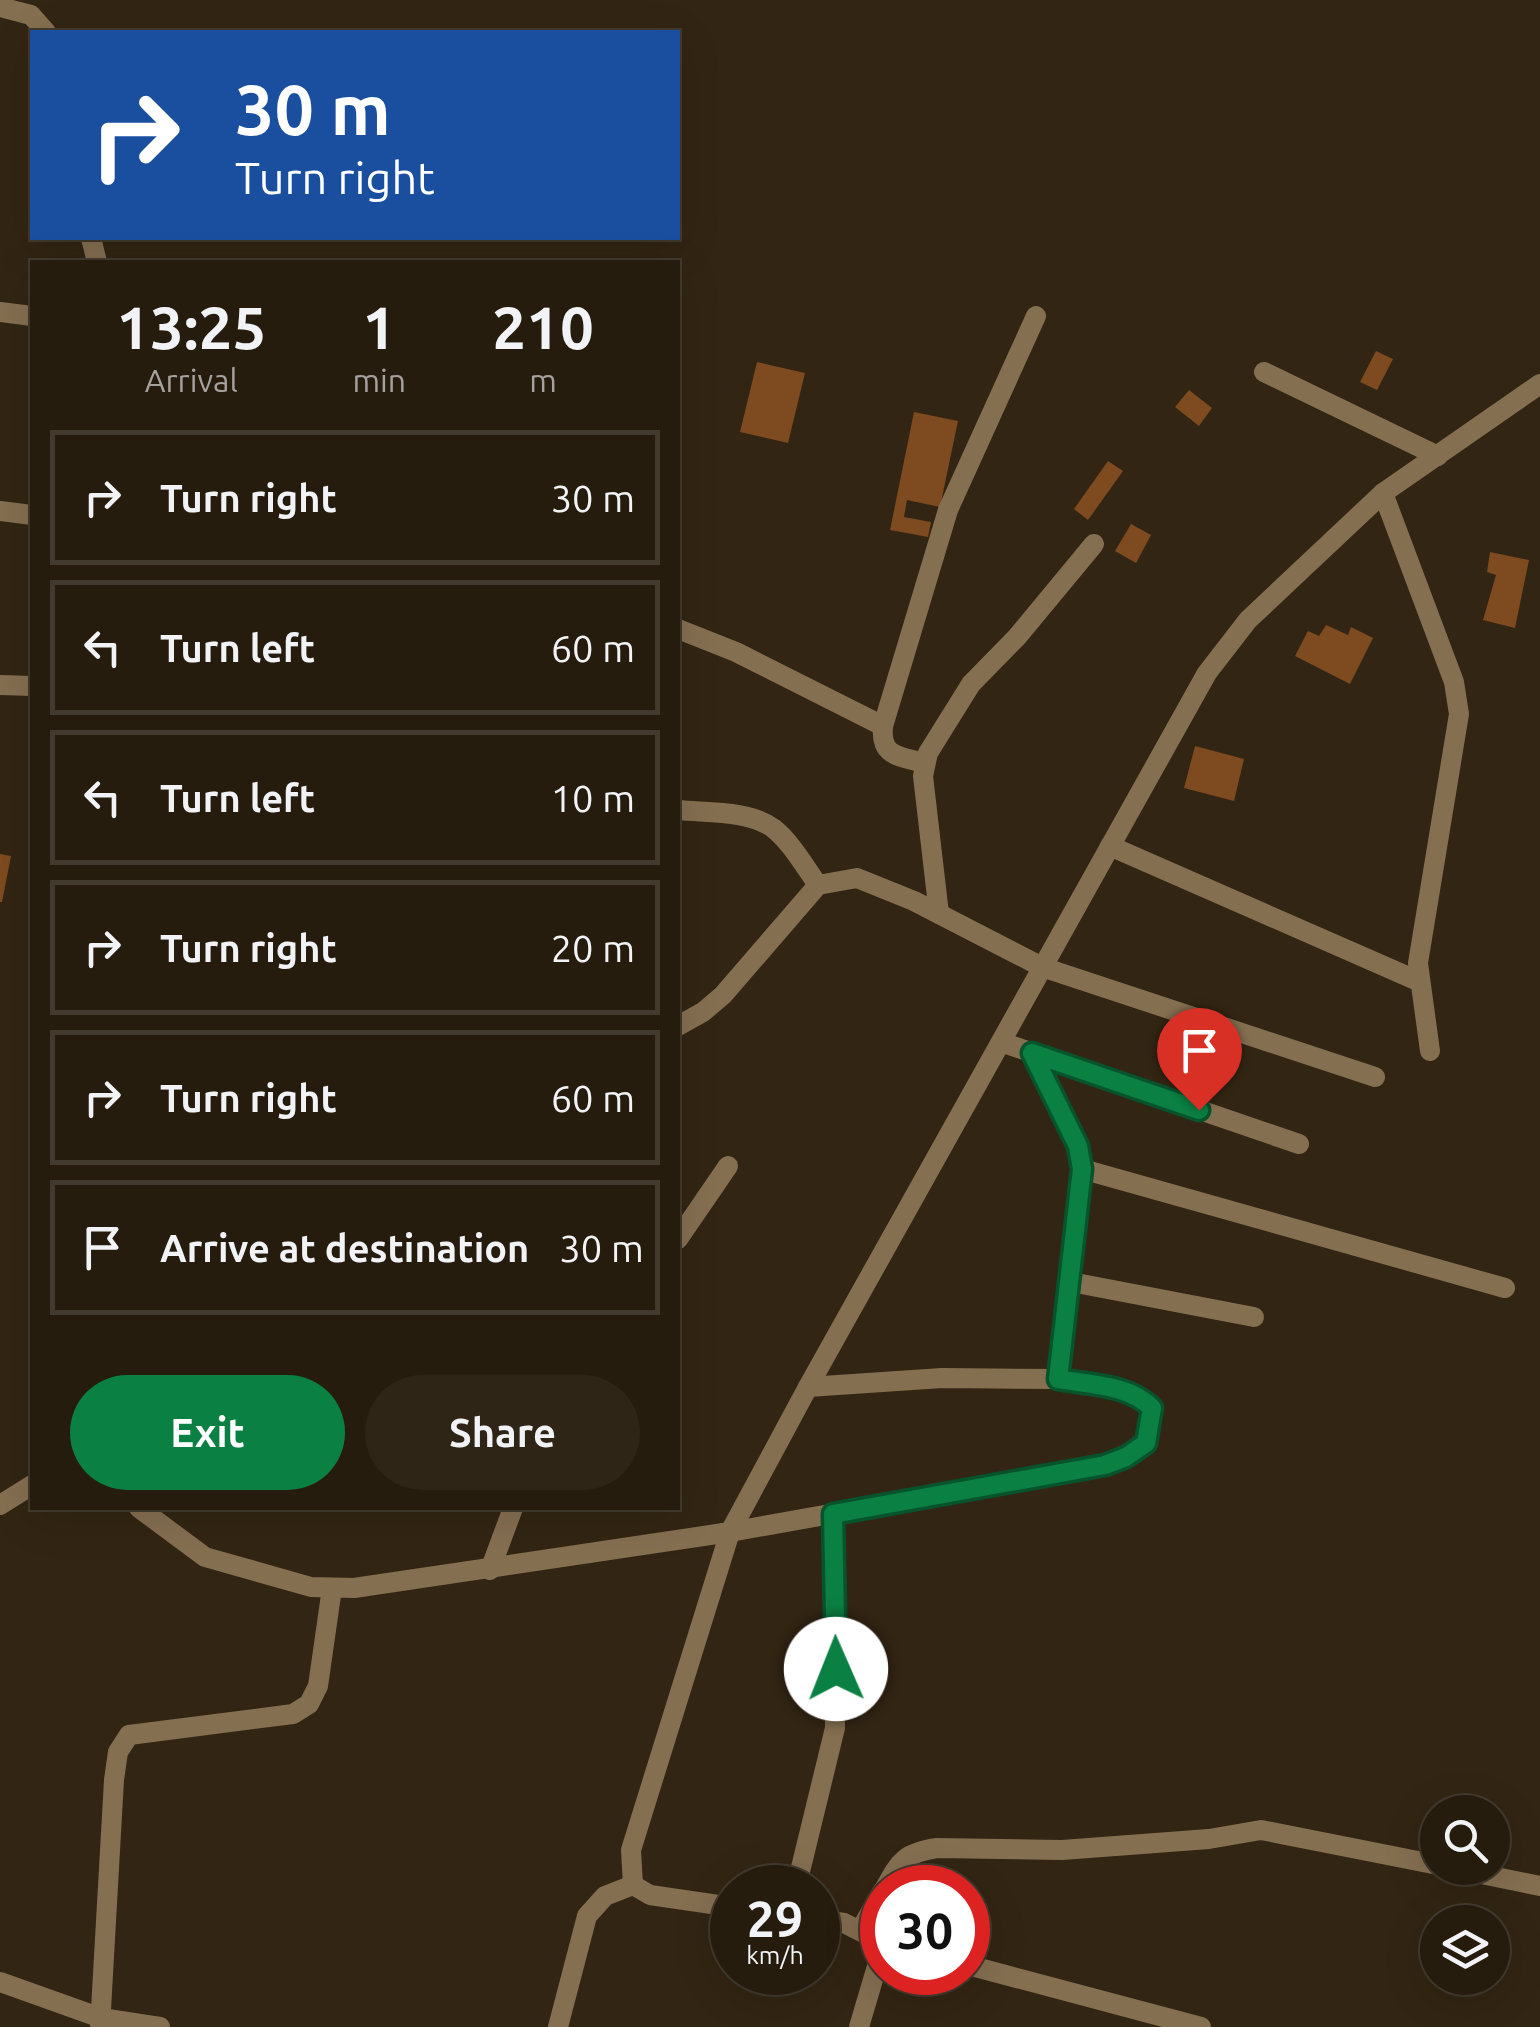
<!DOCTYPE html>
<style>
:root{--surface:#261c0e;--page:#2e2517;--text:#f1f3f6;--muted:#a4a19e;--line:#423a2e;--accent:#0b8043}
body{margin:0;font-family:Ubuntu,sans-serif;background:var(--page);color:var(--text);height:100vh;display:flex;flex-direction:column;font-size:38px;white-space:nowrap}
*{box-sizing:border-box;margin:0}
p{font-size:32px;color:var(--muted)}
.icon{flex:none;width:55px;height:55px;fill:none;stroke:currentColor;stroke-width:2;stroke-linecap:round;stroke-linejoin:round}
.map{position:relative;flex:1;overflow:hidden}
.details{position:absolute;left:30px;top:260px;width:650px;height:1250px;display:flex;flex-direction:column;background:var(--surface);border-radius:0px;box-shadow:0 10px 40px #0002,0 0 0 2px var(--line)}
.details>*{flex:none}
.guide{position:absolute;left:30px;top:30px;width:650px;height:210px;border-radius:0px;box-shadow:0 10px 40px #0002,0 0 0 2px var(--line);background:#1a4fa0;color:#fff;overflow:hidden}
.controls{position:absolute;left:1420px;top:1795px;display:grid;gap:20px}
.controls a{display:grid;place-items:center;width:90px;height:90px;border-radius:50%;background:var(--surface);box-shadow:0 10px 40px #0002,0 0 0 2px var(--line);font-size:50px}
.speed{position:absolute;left:710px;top:1865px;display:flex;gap:20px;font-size:50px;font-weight:700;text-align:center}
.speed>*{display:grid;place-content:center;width:130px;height:130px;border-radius:50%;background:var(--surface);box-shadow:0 10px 40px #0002,0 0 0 2px var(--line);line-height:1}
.speed small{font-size:25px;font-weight:400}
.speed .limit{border:15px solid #d22;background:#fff;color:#111}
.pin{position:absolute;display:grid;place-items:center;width:85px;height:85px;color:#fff;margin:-102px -42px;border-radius:50% 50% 50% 0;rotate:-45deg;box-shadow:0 0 10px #0007}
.pin .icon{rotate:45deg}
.me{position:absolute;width:110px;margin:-55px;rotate:359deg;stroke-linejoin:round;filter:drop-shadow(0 0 8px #0008)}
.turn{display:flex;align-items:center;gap:35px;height:210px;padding:0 40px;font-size:45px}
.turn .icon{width:130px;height:130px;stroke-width:2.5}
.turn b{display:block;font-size:70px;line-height:85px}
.eta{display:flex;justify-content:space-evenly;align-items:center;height:170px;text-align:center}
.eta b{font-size:60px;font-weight:700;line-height:70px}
.primary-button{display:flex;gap:20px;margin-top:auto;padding:20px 40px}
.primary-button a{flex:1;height:115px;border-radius:60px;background:var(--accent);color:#fff;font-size:40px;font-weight:700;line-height:115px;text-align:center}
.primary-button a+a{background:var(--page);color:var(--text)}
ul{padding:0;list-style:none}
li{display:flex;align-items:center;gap:30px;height:135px;margin:0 20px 15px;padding:0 20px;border:5px solid var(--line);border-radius:0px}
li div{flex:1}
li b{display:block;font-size:38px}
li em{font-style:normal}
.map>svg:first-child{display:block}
.building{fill:#7e4a1f}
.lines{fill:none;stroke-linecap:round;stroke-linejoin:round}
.minor{stroke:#856f51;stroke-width:20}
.route-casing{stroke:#07532c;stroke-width:25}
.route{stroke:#0b8043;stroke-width:18}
</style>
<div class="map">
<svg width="1540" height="2027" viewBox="0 0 1540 2027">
<rect width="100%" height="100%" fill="#322513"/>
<g class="building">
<polygon points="1376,351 1393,359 1377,390 1360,382"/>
<polygon points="757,362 805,373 788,443 740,432"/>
<polygon points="1189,390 1212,408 1199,426 1175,407"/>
<polygon points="914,412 958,421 940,507 907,500 904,517 931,522 928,537 890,530"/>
<polygon points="1108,461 1123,471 1088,520 1074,509"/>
<polygon points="1131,524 1151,535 1136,563 1115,551"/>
<polygon points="1490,552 1529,560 1515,628 1483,620 1496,575 1487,572"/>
<polygon points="1326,625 1348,635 1351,627 1373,638 1350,684 1295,656 1308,631 1319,636"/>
<polygon points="1195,746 1244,759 1234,801 1184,788"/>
<polygon points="0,854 11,856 2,902 0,902"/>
</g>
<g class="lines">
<g class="minor">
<polyline points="0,7 31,15 46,32"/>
<polyline points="91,238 97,262"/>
<polyline points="0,312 32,316"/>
<polyline points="1264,372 1438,456"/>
<polyline points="1383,493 1454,682 1459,714 1418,963 1430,1051"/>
<polyline points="0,511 32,515"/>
<polyline points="678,629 736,652 883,726"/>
<polyline points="0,685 32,686"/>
<path d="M 924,763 C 899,756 880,757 883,726 L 948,510 L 1036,316"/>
<path d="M 678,810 C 707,813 748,810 773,828 C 791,842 805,867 818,885"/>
<polyline points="1110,846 1418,981"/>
<polyline points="939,914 923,776 928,753 971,684 1017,637 1094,544"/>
<polyline points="678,1026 703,1012 723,995 818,885 857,878 914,901 1042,967 1375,1077"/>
<polyline points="1001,1042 1299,1144"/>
<polyline points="1032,1053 1078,1147 1082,1169 1058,1379"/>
<polyline points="1082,1169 1505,1288"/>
<polyline points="678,1239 728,1166"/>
<polyline points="1071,1282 1254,1317"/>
<polyline points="0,1505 32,1485"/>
<polyline points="139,1508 205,1557 311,1587 354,1588 730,1532 1105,1465 1125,1457 1146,1443 1151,1409 1140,1397 1126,1391 1058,1379 942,1378 808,1387"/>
<polyline points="490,1570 513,1508"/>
<polyline points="1452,1868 1540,1886"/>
<polyline points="796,1888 835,1728 833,1514"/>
<path d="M 885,1888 C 900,1860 905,1853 937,1848 L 1062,1850 L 1209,1839 L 1261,1830 L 1438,1865"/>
<polyline points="732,1907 650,1895 633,1885 631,1850 730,1532 808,1387 1207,673 1248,620 1383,493 1540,384"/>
<polyline points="818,1919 844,1923 882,1942"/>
<polyline points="861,1929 882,1892"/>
<polyline points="968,1965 1201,2027"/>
<polyline points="0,1982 101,2018 160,2027"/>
<polyline points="100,2027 114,1780 118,1752 129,1735 293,1714 309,1704 318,1686 332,1588"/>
<polyline points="558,2027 587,1916 605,1896 633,1885"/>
<polyline points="859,2027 880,1956 877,1940"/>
</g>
</g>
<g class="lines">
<g class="route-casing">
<path id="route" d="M 836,1669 L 833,1514 L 1105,1465 L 1126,1457 L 1146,1443 L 1152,1408 C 1128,1384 1090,1385 1058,1379 L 1082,1169 L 1078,1146 L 1032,1053 L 1199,1110"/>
</g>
<use href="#route" class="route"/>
</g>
</svg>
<div class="controls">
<a><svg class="icon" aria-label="search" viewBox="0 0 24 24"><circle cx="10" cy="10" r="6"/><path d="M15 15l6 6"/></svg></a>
<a><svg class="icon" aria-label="layers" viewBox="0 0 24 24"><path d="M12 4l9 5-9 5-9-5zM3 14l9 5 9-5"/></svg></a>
</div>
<div class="speed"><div>29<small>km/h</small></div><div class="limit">30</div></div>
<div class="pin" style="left:1199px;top:1110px;background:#d93025"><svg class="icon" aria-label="arrive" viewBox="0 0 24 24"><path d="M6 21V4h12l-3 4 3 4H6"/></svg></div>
<svg class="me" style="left:836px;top:1669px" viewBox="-20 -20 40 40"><circle r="19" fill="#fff"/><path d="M0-13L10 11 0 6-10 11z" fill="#0b8043"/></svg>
<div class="guide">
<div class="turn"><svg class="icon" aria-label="right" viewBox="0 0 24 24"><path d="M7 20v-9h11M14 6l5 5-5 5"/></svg><div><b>30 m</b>Turn right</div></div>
</div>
<section class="details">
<div class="eta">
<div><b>13:25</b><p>Arrival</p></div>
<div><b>1</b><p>min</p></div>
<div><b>210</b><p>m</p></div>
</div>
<ul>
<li><svg class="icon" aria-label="right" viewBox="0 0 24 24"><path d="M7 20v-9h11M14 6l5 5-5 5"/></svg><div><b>Turn right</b></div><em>30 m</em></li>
<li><svg class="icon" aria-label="left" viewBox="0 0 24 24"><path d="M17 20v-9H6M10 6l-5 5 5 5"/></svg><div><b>Turn left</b></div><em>60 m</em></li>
<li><svg class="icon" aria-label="left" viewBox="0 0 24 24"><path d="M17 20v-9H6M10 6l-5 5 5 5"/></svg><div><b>Turn left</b></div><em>10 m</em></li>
<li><svg class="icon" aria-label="right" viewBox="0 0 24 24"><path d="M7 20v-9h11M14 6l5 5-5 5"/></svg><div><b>Turn right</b></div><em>20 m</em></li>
<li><svg class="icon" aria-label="right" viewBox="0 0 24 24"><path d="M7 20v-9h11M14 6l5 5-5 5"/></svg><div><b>Turn right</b></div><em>60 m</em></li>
<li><svg class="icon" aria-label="arrive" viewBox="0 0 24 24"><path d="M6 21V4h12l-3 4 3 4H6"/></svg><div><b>Arrive at destination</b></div><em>30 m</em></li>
</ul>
<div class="primary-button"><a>Exit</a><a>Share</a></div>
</section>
</div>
